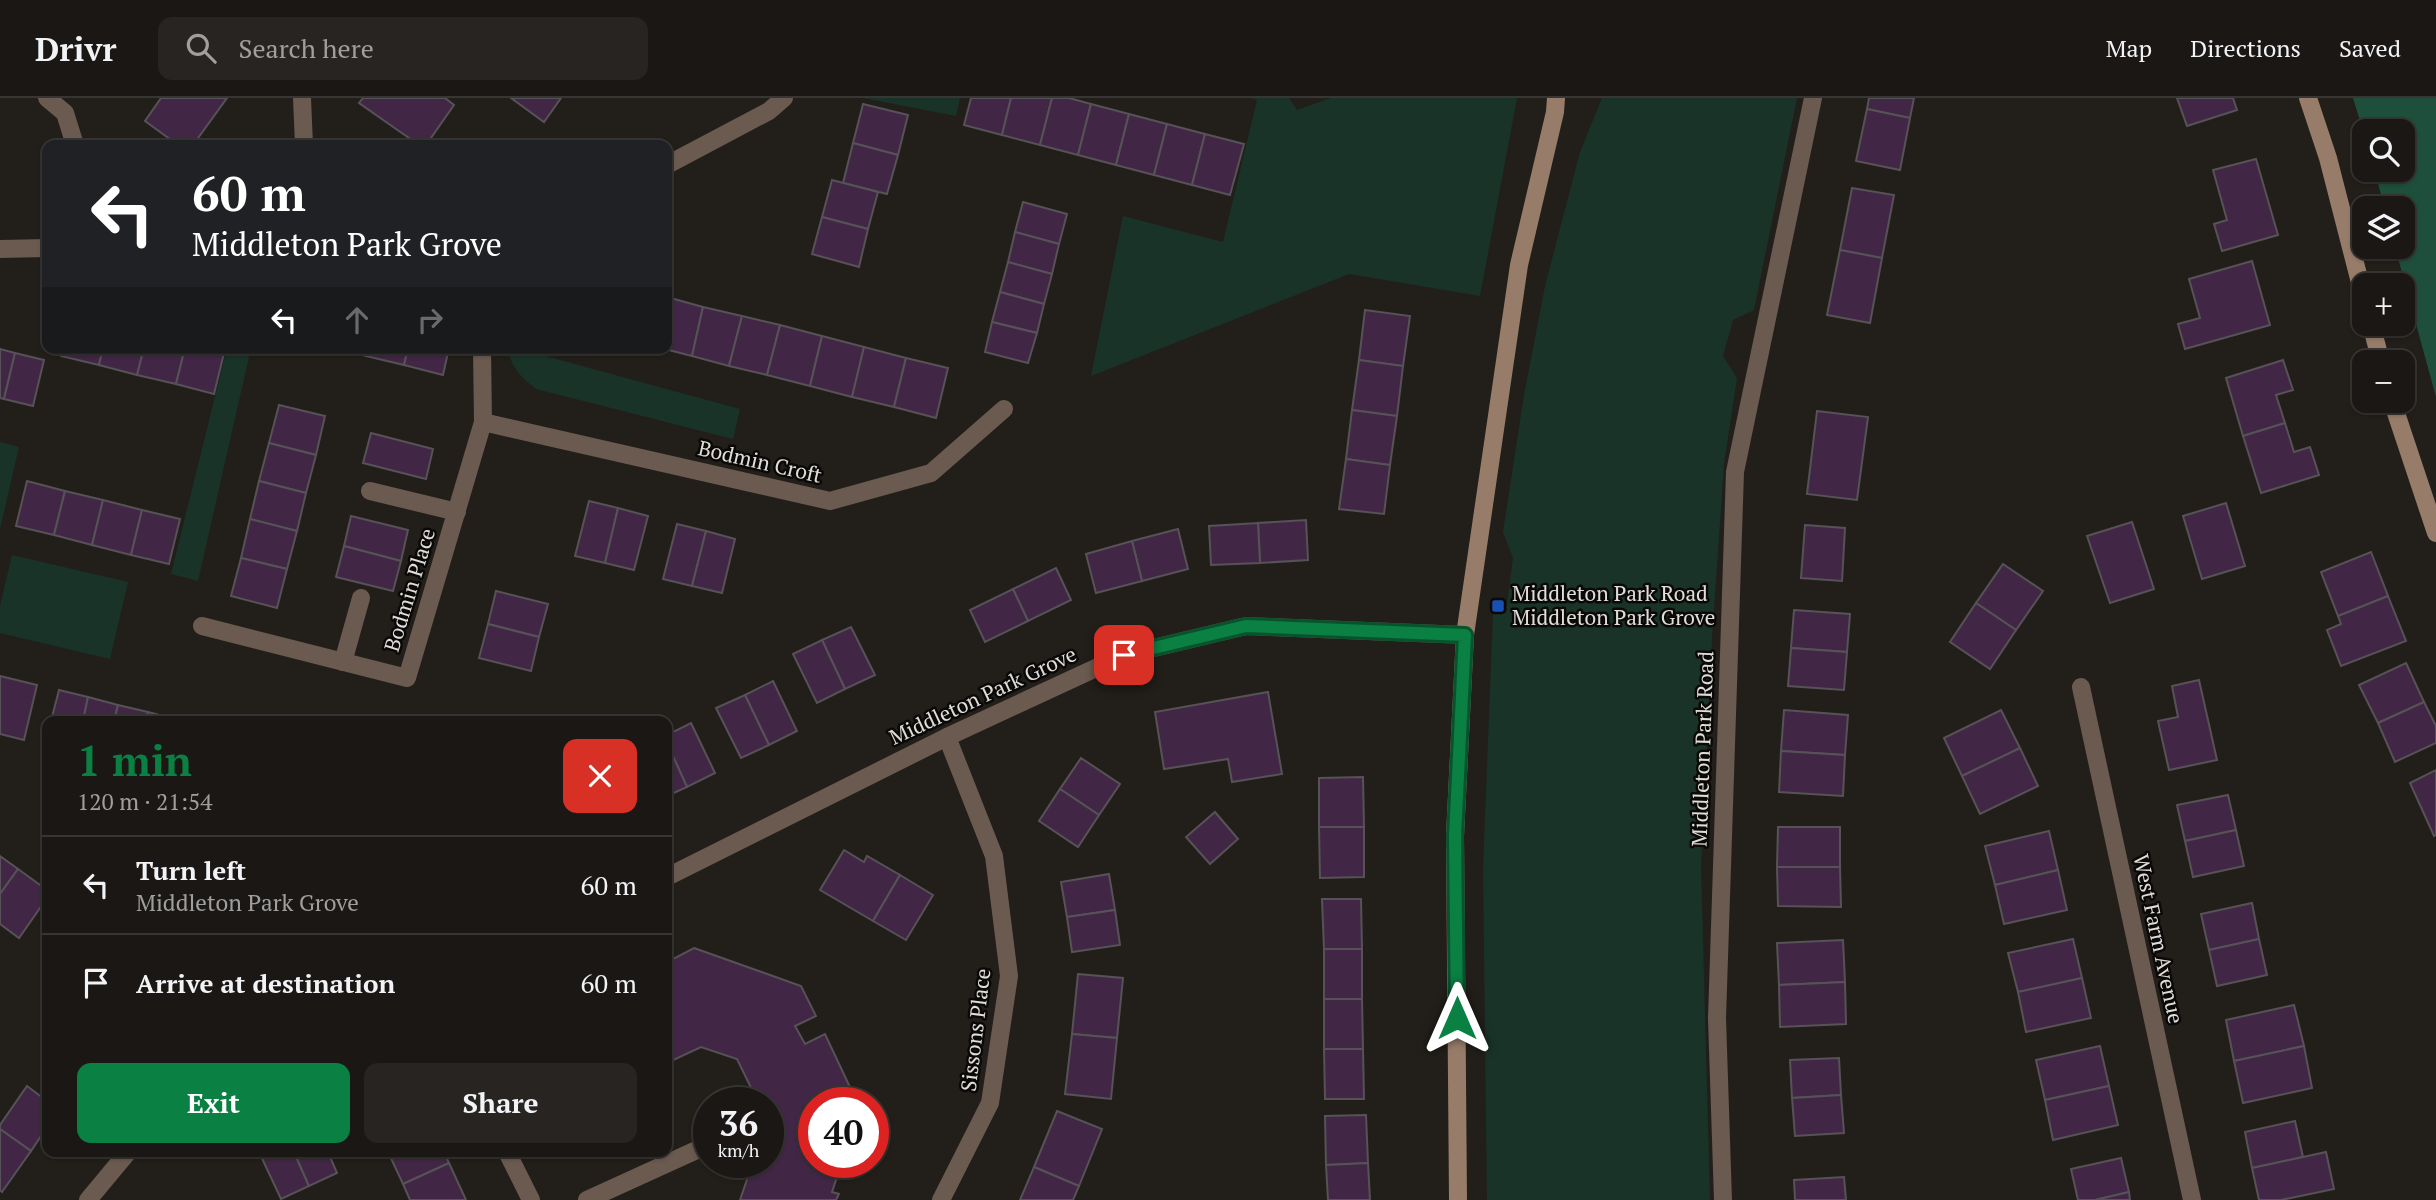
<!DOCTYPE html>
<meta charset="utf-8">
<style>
:root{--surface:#1a1714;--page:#272422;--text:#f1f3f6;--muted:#9f9fa0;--line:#383634;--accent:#0b8043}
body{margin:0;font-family:"PT Serif",serif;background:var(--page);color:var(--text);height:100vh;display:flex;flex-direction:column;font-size:26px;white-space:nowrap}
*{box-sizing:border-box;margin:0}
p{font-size:23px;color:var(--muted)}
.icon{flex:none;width:38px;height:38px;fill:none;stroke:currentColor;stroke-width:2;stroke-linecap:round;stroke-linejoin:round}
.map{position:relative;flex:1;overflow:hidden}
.drawer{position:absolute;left:42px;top:618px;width:630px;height:441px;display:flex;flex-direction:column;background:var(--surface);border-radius:14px;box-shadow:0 2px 5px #0004,0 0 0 2px var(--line)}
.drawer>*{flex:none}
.guide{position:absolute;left:42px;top:42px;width:630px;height:214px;border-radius:14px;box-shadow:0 2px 5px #0004,0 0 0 2px var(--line);background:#202124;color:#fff;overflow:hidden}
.controls{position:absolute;left:2352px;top:21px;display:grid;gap:14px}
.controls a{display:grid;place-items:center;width:63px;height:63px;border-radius:14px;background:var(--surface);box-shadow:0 2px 5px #0004,0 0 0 2px var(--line);font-size:35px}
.speed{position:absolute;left:693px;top:989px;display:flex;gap:14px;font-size:35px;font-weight:700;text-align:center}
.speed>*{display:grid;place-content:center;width:91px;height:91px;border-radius:50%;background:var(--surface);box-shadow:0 2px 5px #0004,0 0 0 2px var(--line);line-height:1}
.speed small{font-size:18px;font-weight:400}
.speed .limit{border:10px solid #d22;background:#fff;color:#111}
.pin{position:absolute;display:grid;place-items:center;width:60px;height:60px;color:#fff;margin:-30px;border-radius:14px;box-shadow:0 4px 10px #0006}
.me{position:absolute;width:77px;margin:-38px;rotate:0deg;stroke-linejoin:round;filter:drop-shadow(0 0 5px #0008)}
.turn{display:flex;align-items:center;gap:24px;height:147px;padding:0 35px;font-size:32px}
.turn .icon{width:91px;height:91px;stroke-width:2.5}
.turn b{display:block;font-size:49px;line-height:60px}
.lanes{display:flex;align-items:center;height:66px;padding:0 35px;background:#0003;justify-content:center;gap:35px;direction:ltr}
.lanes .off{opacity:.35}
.round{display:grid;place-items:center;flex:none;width:74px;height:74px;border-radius:14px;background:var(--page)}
.overview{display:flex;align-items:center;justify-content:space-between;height:119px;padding:0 35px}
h1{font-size:42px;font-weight:800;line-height:52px;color:var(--accent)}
.action{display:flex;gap:14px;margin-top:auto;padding:14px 35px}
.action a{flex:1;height:80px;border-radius:14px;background:var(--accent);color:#fff;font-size:28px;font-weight:800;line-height:80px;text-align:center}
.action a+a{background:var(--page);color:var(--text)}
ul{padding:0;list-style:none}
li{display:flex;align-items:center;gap:21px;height:98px;padding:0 35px;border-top:2px solid var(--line)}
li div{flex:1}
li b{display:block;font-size:26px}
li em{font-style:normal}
header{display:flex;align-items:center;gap:42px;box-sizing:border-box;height:98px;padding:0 35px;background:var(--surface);border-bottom:2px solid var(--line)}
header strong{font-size:33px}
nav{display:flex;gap:38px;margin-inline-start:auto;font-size:24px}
.search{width:490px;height:63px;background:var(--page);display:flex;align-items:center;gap:18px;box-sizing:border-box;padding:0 24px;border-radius:14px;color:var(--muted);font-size:26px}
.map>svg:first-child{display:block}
.green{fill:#193328}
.forest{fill:#1e4f3c}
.building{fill:#412745;stroke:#565257;stroke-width:2}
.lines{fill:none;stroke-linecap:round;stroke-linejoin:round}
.lane{stroke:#6b5a4f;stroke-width:18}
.street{stroke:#6b5a4f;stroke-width:18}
.secondary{stroke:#977c69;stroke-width:18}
.route-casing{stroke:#07532c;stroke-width:18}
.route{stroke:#0b8043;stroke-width:12}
.transit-dot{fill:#1a4fb4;stroke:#0b0907;stroke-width:2.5}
.labels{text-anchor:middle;stroke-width:5;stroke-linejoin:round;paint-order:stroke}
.street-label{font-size:21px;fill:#e0dedb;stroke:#0b0907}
.poi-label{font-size:21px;fill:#e0dedb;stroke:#0b0907;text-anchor:start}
</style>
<header>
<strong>Drivr</strong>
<div class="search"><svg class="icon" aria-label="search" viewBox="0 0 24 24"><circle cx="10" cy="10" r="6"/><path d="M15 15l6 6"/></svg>Search here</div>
<nav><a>Map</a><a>Directions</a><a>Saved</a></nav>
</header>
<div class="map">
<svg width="2436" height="1102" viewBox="0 0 2436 1102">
<rect width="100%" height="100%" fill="#221f1a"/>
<g class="green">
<polygon points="863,0 960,0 956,18"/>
<polygon points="1251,0 1289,0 1297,12 1331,0 1517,0 1480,198 1349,176 1091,278 1123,118 1223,144 1257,2"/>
<polygon points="1602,0 1797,0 1754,212 1733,222 1723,258 1737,280 1724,366 1712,540 1701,768 1710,1102 1487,1102 1483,772 1493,514 1506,515 1513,460 1503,434 1524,297 1545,188 1580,54"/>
<polygon points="227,250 251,250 198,483 171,476"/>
<path d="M 508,250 L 516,250 L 740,311 L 733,341 L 536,291 C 521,279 511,270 508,250 Z"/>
<polygon points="0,344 19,349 0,431"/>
<polygon points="12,457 128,484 110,561 0,535 0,508"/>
</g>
<polygon class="forest" points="2353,0 2436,0 2436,299 2395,149 2403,149 2403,110 2385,110 2374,72 2403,72 2403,33 2364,33 2364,36"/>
<g class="building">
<polygon points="161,0 227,0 193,47 178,47 145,23"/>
<polygon points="363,0 445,0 454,7 426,47 419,47 359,5"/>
<polygon points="511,0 561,0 544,24"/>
<polygon points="971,0 1011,0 1002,37 964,27"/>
<polygon points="1011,0 1052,0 1040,47 1002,37"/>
<polygon points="1052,0 1069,0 1091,6 1078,57 1040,47"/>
<polygon points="1869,0 1914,0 1910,20 1867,11"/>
<polygon points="2177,0 2233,0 2237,12 2187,28"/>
<polygon points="863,6 908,17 898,57 853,45"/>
<polygon points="1091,6 1129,16 1116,67 1078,57"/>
<polygon points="1867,11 1910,20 1900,72 1856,63"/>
<polygon points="1129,16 1167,26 1154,77 1116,67"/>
<polygon points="1167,26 1205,36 1192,87 1154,77"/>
<polygon points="1205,36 1244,46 1230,97 1192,87"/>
<polygon points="853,45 898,57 887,96 843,85"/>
<polygon points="2256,61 2278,137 2222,153 2214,126 2227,122 2213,72"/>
<polygon points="832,82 878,94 868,131 822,119"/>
<polygon points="1852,90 1894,97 1882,160 1840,152"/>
<polygon points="1023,104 1067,116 1059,146 1015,134"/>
<polygon points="822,119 868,131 859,169 812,156"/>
<polygon points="1015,134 1059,146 1052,176 1008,164"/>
<polygon points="1840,152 1882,160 1870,225 1827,217"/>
<polygon points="2252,163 2270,227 2185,251 2178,226 2200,220 2189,181"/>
<polygon points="1008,164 1052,176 1044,206 1000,194"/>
<polygon points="1000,194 1044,206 1037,235 992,224"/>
<polygon points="667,199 703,209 692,258 661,250 667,250"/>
<polygon points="703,209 742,218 729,268 692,258"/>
<polygon points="1365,212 1410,218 1403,268 1359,262"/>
<polygon points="742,218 780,227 767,277 729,268"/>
<polygon points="992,224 1037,235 1028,265 985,254"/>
<polygon points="780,227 822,238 810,288 767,277"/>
<polygon points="822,238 864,249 852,299 810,288"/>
<polygon points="864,249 906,260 894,309 852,299"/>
<polygon points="63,250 103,250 99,267 61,258"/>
<polygon points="103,250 144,250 137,277 99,267"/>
<polygon points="144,250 185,250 176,286 137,277"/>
<polygon points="185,250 225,251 214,296 176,286"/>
<polygon points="337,250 368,250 366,258"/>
<polygon points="368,250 408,250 404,267 366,258"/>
<polygon points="408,250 449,250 443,277 404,267"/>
<polygon points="0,251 15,255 4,301 0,300"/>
<polygon points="15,255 44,262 33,308 4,301"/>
<polygon points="906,260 948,270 936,320 894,309"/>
<polygon points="1359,262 1403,268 1397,318 1352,312"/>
<polygon points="2283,262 2293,292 2276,297 2285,325 2243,338 2226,280"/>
<polygon points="279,307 325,318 316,357 269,345"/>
<polygon points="1352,312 1397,318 1390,367 1346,361"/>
<polygon points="1817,313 1868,319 1857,402 1807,396"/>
<polygon points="2285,325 2294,354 2310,349 2319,377 2261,395 2243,338"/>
<polygon points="371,335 433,351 426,381 363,365"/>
<polygon points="269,345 316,357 306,395 259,383"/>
<polygon points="1346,361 1390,367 1384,416 1339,411"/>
<polygon points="27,383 65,393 54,437 16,428"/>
<polygon points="259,383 306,395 297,433 250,421"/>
<polygon points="65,393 103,402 92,447 54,437"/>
<polygon points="103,402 142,412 131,457 92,447"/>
<polygon points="589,403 618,410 605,465 575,458"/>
<polygon points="2226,405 2245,468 2202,481 2183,418"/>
<polygon points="618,410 648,418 634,472 605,465"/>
<polygon points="142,412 180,421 169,466 131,457"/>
<polygon points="351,418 408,432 401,463 344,448"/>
<polygon points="250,421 297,433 287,471 241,460"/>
<polygon points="1306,422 1308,462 1260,465 1258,425"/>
<polygon points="2132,424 2154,491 2110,505 2087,438"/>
<polygon points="1258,425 1260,465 1211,467 1209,428"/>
<polygon points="677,426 706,433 692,488 663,481"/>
<polygon points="1805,427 1845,430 1842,483 1801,480"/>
<polygon points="1178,431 1188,471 1142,483 1132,443"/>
<polygon points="706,433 735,441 722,495 692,488"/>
<polygon points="1132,443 1142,483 1096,495 1086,456"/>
<polygon points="344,448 401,463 393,493 336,479"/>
<polygon points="2371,454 2388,498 2338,518 2321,474"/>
<polygon points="241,460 287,471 277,510 231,498"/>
<polygon points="2003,466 2043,493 2016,532 1976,505"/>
<polygon points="1056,470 1071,502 1028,523 1013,491"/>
<polygon points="1013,491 1028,523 985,544 970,512"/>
<polygon points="496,493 548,506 539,539 488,526"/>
<polygon points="2388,498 2406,543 2341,568 2327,532 2341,526 2338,518"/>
<polygon points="1976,505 2016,532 1990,571 1950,544"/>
<polygon points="1794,512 1850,516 1847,554 1791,550"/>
<polygon points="488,526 539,539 531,573 479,560"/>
<polygon points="851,529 875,577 845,591 822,542"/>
<polygon points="822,542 845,591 817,605 793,556"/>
<polygon points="1791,550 1847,554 1844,592 1788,588"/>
<polygon points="2406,565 2424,604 2378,625 2359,587"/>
<polygon points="0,578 37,587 24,642 0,636"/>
<polygon points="2199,582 2217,662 2169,672 2158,623 2178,619 2172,588"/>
<polygon points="773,583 797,633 769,647 745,597"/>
<polygon points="59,592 88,599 83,623 51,623"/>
<polygon points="1268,594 1282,676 1232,684 1228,661 1164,671 1155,614"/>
<polygon points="745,597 769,647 741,660 716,610"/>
<polygon points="88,599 118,607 114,623 83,623"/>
<polygon points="2424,604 2436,628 2436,645 2395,664 2378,625"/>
<polygon points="118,607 148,614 146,623 114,623"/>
<polygon points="1784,612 1848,617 1845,657 1781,653"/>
<polygon points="2001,612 2020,650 1962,678 1944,640"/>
<polygon points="148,614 178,622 178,623 146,623"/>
<polygon points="691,625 715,675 687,689 667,645 667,637"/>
<polygon points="667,645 687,689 667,698"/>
<polygon points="2020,650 2038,688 1980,716 1962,678"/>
<polygon points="1781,653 1845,657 1843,698 1779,694"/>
<polygon points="1081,660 1120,686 1099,717 1060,691"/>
<polygon points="2436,672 2436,737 2434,738 2410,685"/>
<polygon points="1363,679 1364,729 1319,729 1319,680"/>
<polygon points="1060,691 1099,717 1078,749 1039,723"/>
<polygon points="2228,697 2236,732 2185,743 2177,707"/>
<polygon points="1215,714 1238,741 1210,766 1186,739"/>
<polygon points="1319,729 1364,729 1364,779 1320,780"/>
<polygon points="1778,729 1840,729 1840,769 1777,769"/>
<polygon points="2236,732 2244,768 2193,779 2185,743"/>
<polygon points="2049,733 2058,772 1995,787 1985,748"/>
<polygon points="844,752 864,764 867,758 900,777 873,823 820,792"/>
<polygon points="0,758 18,771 0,796"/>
<polygon points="1777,769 1840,769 1841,809 1778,808"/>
<polygon points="18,771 47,792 47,800 19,840 0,826 0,796"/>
<polygon points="2058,772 2067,812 2004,826 1995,787"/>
<polygon points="1109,776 1115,812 1067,819 1061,784"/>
<polygon points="900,777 933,797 906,842 873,823"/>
<polygon points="1322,801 1361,801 1362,851 1324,851"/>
<polygon points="2252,805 2259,841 2209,852 2201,816"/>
<polygon points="1115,812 1120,847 1072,854 1067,819"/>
<polygon points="2073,841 2082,880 2018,894 2008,855"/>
<polygon points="2259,841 2267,877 2217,888 2209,852"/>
<polygon points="1843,842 1845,884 1779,887 1777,845"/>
<polygon points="694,850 801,888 816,918 795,928 805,946 825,936 857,1004 814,1004 814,1064 842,1064 832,1094 839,1096 836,1102 740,1102 753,1064 768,1064 768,1004 758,1004 737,961 701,949 667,965 667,864"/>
<rect x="1324" y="851" width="38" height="50"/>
<polygon points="1078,876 1123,880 1117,940 1072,936"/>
<polygon points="2082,880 2091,920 2026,934 2018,894"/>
<polygon points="1845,884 1846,926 1780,929 1779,887"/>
<polygon points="1324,901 1362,901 1363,951 1324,951"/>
<polygon points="2294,907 2304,948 2234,963 2226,922"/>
<polygon points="1072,936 1117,940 1111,1001 1065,996"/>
<polygon points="2100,948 2109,988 2045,1002 2036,962"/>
<polygon points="2304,948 2312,990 2243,1005 2234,963"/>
<polygon points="1324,951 1363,951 1364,1001 1325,1001"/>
<polygon points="1839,960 1841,997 1792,1000 1790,962"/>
<polygon points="27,988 47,1003 47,1029 31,1053 0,1031 0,1027"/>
<polygon points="2109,988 2118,1027 2053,1042 2045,1002"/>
<polygon points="1841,997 1844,1035 1795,1038 1792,1000"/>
<polygon points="1057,1013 1102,1031 1079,1088 1034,1069"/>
<polygon points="1366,1017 1368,1065 1326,1067 1325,1018"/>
<polygon points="2295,1023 2303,1059 2252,1070 2245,1034"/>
<polygon points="0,1031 31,1053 2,1094 0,1092"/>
<polygon points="259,1054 294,1054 309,1088 281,1101"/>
<polygon points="294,1054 328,1054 337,1075 309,1088"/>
<polygon points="388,1054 444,1054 449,1065 403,1086"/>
<polygon points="2326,1054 2334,1091 2281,1102 2259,1102 2252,1070"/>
<polygon points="2121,1060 2129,1094 2095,1102 2078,1102 2071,1071"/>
<polygon points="449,1065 466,1102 410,1102 403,1086"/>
<polygon points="1368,1065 1370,1102 1328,1102 1326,1067"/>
<polygon points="1034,1069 1079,1088 1073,1102 1020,1102"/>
<polygon points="1844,1079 1846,1102 1795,1102 1794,1082"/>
<polygon points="2129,1094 2130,1102 2095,1102"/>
</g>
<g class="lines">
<g class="lane">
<polyline points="47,0 65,15 75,47"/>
<polyline points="370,393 457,414"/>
<polyline points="343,564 361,500"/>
</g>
<g class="street">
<polyline points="302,0 304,47"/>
<polyline points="667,67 769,13 784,0"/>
<polyline points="0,151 47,150"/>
<polyline points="483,324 830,403 931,375 1004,311"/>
<polyline points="202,528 407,580 483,324 482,250"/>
<polyline points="2081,589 2192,1102"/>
<polyline points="667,779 947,639 1124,557 1246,528 1465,537"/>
<polyline points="507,1054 531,1102"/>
<polyline points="88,1102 128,1054"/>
<polyline points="587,1102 701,1050"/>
<polyline points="941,1102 990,1005 1009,878 994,758 947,639"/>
<polyline points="1723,1102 1717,920 1735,374 1813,0"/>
</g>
<g class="secondary">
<polyline points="2308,0 2328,60 2364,200"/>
<polyline points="2371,226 2381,264"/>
<polyline points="2392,303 2436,435"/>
<polyline points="1458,1102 1455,738 1465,537 1519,167 1555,14 1556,0"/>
</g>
</g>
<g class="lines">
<g class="route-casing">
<polyline id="route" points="1124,557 1246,528 1465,537 1455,738 1457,920"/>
</g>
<use href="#route" class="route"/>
</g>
<rect class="transit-dot" x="1491" y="501" width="14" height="14" rx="3.5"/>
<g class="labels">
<g class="street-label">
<text transform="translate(760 364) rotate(13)" y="7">Bodmin Croft</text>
<text transform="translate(410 492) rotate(-73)" y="7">Bodmin Place</text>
<text transform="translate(983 598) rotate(-25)" y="7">Middleton Park Grove</text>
<text transform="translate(1703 651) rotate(-88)" y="7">Middleton Park Road</text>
<text transform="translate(2158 841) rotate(78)" y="7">West Farm Avenue</text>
<text transform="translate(976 932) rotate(-83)" y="7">Sissons Place</text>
</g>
<g class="poi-label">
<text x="1512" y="503">Middleton Park Road<tspan x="1512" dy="24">Middleton Park Grove</tspan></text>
</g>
</g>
</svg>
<div class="controls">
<a><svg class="icon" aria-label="search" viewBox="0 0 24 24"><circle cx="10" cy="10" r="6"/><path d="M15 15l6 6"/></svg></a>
<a><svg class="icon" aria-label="layers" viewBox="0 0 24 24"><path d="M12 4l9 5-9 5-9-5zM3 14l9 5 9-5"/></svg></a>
<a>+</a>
<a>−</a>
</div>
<div class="speed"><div>36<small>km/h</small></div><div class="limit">40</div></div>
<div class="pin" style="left:1124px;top:557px;background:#d93025"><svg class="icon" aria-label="arrive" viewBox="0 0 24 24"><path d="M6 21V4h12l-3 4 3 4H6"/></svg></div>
<svg class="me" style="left:1457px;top:920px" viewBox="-20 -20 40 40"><path d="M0-17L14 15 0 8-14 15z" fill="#0b8043" stroke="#fff" stroke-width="4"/></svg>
<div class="guide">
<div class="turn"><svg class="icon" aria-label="left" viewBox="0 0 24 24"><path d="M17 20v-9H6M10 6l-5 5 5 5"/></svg><div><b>60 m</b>Middleton Park Grove</div></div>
<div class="lanes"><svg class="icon" aria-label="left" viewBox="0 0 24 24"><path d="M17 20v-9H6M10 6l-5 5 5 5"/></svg><svg class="icon off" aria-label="ahead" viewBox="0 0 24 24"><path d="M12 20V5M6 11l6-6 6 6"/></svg><svg class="icon off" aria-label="right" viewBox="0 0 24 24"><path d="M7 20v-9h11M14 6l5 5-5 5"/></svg></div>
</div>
<section class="drawer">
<div class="overview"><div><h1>1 min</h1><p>120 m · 21:54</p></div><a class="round" style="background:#d93025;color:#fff"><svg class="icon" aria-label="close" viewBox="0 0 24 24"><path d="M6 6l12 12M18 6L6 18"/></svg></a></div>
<ul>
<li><svg class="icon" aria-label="left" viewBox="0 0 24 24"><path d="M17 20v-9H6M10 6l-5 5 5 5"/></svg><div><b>Turn left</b><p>Middleton Park Grove</p></div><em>60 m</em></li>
<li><svg class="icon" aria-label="arrive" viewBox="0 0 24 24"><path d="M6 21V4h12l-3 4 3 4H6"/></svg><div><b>Arrive at destination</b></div><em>60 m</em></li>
</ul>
<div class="action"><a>Exit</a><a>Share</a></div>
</section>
</div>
